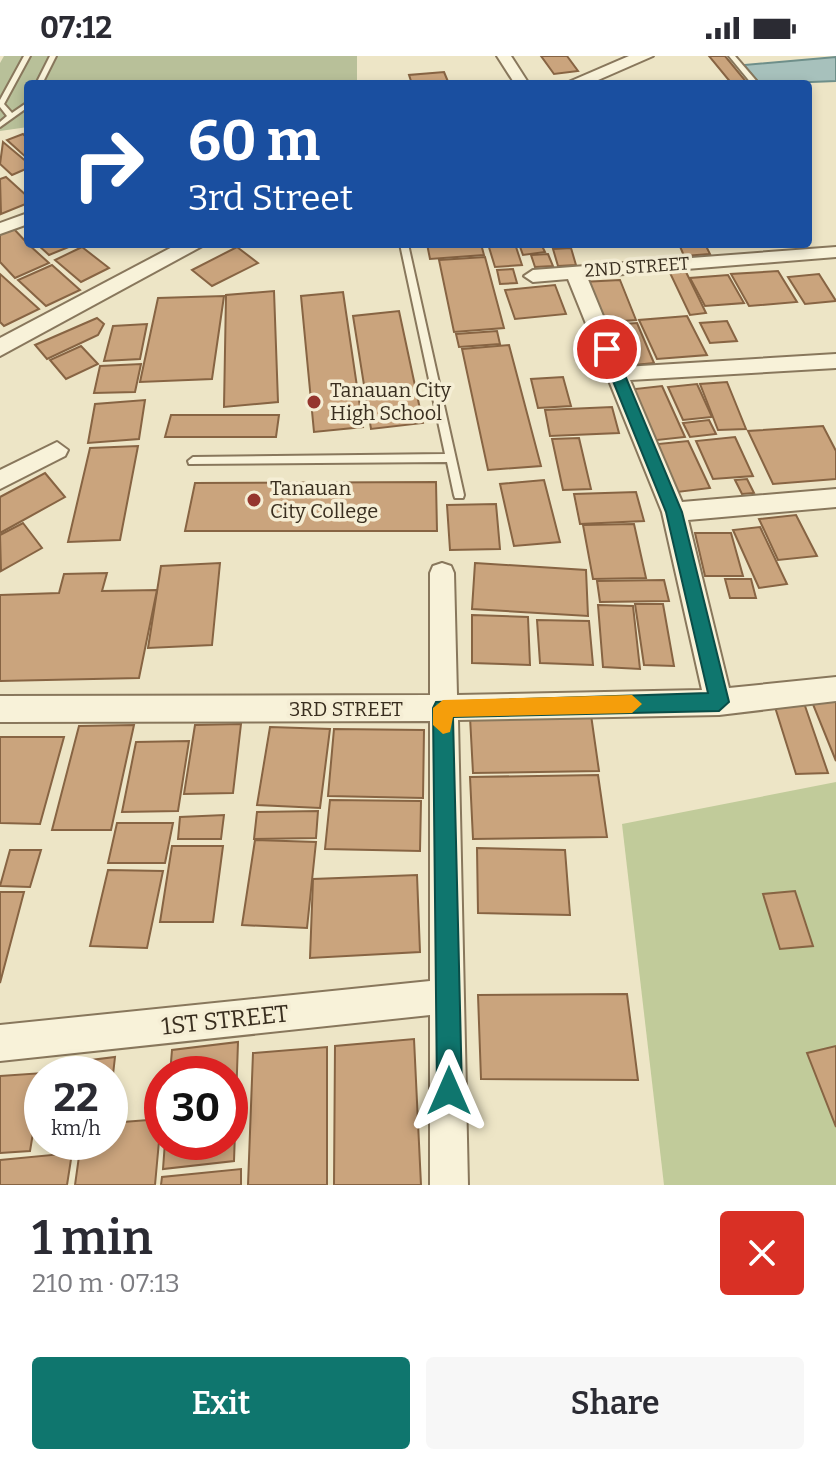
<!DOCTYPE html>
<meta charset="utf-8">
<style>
:root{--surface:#fff;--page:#f7f7f7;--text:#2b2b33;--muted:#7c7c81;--accent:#0f766e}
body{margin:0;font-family:Bitter,serif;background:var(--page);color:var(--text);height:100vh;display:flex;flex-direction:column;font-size:30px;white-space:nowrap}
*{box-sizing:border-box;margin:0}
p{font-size:26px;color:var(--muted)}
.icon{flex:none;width:44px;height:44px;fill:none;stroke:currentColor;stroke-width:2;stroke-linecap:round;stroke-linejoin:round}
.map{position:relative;height:1129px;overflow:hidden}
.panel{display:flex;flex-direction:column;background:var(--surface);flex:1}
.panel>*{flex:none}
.hud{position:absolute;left:24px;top:24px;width:788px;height:168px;border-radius:8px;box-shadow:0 4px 12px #0003;background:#1a4fa0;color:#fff;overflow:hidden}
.speed{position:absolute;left:24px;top:1000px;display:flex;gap:16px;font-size:40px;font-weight:700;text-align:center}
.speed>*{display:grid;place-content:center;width:104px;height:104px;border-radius:50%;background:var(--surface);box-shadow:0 4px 12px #0003;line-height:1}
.speed small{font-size:20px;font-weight:400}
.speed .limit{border:12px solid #d22;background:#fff;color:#111}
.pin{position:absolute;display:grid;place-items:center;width:68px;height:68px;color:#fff;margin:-34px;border:4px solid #fff;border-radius:50%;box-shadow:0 2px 8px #0007}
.me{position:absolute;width:88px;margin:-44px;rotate:0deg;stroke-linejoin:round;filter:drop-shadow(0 0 6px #0008)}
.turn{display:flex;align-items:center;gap:28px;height:168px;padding:0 32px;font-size:36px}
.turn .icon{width:104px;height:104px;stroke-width:2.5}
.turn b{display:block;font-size:56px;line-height:68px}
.round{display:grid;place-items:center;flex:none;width:84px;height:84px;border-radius:8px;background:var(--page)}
.summary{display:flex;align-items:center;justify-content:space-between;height:136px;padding:0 32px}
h1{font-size:48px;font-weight:600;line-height:60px}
.action{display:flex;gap:16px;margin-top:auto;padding:16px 32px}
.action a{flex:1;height:92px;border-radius:8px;background:var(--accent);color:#fff;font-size:32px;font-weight:600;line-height:92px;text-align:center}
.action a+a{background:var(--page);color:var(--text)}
.status{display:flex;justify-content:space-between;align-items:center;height:56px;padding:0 40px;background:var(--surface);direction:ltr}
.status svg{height:22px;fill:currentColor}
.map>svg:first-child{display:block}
.green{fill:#c1cb9a}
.cemetery{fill:#b8c099}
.water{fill:#a7c1bc;stroke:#6e8f8a;stroke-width:2}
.building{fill:#caa47d;stroke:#876443;stroke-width:2}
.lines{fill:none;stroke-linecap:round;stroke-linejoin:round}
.service-casing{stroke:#88775c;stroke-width:4}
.minor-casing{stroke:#88775c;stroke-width:4}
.tertiary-casing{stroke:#88775c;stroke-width:4}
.service{fill:#f8f2d9;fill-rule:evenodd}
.minor{fill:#f8f2d9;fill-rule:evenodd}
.tertiary{fill:#f8f2d9;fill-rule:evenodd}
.route{fill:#0f766e;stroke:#0a4d48;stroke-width:2}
.slow{fill:#f59e0b}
.poi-dot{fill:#95362e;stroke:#f5eed5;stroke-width:3}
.labels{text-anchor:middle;stroke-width:7;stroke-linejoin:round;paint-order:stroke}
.far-street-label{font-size:18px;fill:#392e1f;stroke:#f5eed5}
.poi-label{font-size:20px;fill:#392e1f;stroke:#f5eed5;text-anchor:start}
.street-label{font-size:20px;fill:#392e1f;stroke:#f5eed5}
.near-street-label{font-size:24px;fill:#392e1f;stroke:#f5eed5}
</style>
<div class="status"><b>07:12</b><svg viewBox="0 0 49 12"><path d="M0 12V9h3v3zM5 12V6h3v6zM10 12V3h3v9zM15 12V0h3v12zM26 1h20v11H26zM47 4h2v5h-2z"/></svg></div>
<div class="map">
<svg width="836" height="1129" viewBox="0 0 836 1129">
<rect width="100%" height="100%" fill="#ede5c6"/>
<polygon class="green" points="836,726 836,1129 664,1129 622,768"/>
<polygon class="cemetery" points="4,0 357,0 357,28 28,28 28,71 0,75 0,7"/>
<polygon class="water" points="836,1 836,25 760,28 744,9"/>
<g class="building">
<polygon points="541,0 567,0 578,15 554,18"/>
<polygon points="709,0 725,0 748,28 732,28"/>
<polygon points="444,16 449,28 412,28 409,19"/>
<polygon points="23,78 28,83 28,103 7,84"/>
<polygon points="3,86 28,107 28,112 12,119 0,108"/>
<polygon points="6,121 28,141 28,147 1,158 0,123"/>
<polygon points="13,172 28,188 49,207 15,222 0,206 0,177"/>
<polygon points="37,188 76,188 49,199"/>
<polygon points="427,188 481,188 484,199 430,203"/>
<polygon points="488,188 515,188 522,209 495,211"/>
<polygon points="519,188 541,188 545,196 523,199"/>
<polygon points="679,188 705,188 710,198 684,200"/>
<polygon points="82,191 109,212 81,226 55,204"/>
<polygon points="237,191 258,207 212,230 192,214"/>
<polygon points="571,192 576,209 558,210 553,193"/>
<polygon points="548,198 553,210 535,211 531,199"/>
<polygon points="485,201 504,272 454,276 439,204"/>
<polygon points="52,209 80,234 46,250 18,224"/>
<polygon points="513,213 517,227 500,228 497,214"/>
<polygon points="778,215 797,246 749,250 731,218"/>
<polygon points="686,216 706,257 690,259 670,217"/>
<polygon points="0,218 39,253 4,270 0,266"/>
<polygon points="819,218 836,245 805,248 788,221"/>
<polygon points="728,219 744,247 705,250 690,222"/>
<polygon points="620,224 636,264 597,267 582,226"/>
<polygon points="555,229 566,258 515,263 505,234"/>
<polygon points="274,235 278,346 224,351 226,239"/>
<polygon points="343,236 363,371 314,376 301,240"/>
<polygon points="224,240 212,323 140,326 158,242"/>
<polygon points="399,255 423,367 371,373 353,260"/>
<polygon points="687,260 707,299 657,303 639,264"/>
<polygon points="97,262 104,268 98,279 47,303 35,289"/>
<polygon points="727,265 737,285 710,287 700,267"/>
<polygon points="637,267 654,307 625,310 609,269"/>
<polygon points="147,268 140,303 104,305 113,270"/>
<polygon points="497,275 500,288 459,291 456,278"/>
<polygon points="509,289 541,410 488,414 462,293"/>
<polygon points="81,290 98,308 66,323 50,304"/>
<polygon points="141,308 135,336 94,337 100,310"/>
<polygon points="563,321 571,350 538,352 531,323"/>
<polygon points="727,326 746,373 718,374 700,328"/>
<polygon points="697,328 712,361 683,364 668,331"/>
<polygon points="662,330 685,381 648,385 626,334"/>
<polygon points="145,344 139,383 88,387 95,348"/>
<polygon points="612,351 619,377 550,380 545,354"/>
<polygon points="171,359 279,359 276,381 165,381"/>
<polygon points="709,364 716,378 690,381 683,367"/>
<polygon points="823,370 836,395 836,423 773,428 748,375"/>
<polygon points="735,381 753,420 713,423 696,385"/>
<polygon points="579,382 591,433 563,434 552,383"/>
<polygon points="688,385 710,432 669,437 648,389"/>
<polygon points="138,390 120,484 68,486 90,392"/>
<polygon points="45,417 65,441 0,477 0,441"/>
<polygon points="747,423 754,437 742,438 735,424"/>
<polygon points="544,424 560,486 514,490 500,428"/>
<polygon points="436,426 437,475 185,475 195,427"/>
<polygon points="636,436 644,465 580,468 574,438"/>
<polygon points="496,448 500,493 450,494 447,449"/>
<polygon points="796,459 817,500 778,504 759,463"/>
<polygon points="23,467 42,492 1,515 0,479"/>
<polygon points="634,468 646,522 593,523 583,469"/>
<polygon points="760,471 787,528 759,532 733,474"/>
<polygon points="695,477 731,477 743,520 705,520"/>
<polygon points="220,507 212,589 148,592 161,510"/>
<polygon points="475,507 586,514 588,560 472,553"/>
<polygon points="107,517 102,535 157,534 139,622 0,625 0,539 59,537 64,518"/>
<polygon points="725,523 751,523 756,542 730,542"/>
<polygon points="664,524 669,545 600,546 597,525"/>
<polygon points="635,548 663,548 674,610 644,609"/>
<polygon points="598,549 633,550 640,613 603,611"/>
<polygon points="472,559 528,561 530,609 472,607"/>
<polygon points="537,564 589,565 593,609 540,607"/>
<polygon points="836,644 836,705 812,646"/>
<polygon points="804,647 828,717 796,718 774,648"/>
<polygon points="591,659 599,715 473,717 470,661"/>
<polygon points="241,668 233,737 184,738 195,669"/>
<polygon points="134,669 111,774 52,774 79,670"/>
<polygon points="270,671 330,673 320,752 257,749"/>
<polygon points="334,673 424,674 423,742 328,740"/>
<polygon points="0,681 64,681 40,768 0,767"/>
<polygon points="189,685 178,755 122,756 136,686"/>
<polygon points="598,719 607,781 473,783 470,721"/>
<polygon points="330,744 421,745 420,795 325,793"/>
<polygon points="318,755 316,782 254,783 257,756"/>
<polygon points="224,759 221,783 178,783 180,761"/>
<polygon points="117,767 173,767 165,807 108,807"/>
<polygon points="255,784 316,786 307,872 242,869"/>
<polygon points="172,790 223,790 213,866 160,866"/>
<polygon points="477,792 565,794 570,859 478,857"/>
<polygon points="10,794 41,794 30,831 0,830"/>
<polygon points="108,814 163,815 147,892 90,890"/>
<polygon points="417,819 420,896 310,902 313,823"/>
<polygon points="795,835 813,890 780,893 763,838"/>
<polygon points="0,836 24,836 0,927"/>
<polygon points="627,938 638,1024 481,1023 478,939"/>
<polygon points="414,983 421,1129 334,1129 335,990"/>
<polygon points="238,986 234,1105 163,1113 165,1086 230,1086 230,1018 170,1018 172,994"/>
<polygon points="836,990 836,1071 807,997"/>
<polygon points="327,991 327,1129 248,1129 253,997"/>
<polygon points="115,1001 110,1045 110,1018 50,1018 51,1009"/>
<polygon points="43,1017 30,1095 0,1097 0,1020"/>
<polygon points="161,1063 155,1129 75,1129 81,1086 110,1086 110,1067"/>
<polygon points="72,1097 67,1129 0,1129 0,1104"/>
<polygon points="241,1113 241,1129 161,1129 162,1121"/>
</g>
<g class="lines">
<g class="service-casing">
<g id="service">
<polygon points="24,0 30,0 4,48 12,57 28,46 28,51 0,71 0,66 7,60 0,51 0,44"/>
<polygon points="50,0 56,0 42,28 36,28"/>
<polygon points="729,0 735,0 759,28 752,28"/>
<polygon points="400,188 408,188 464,439 463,442 455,442 454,439 447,406 189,408 188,405 193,401 445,398"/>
</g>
</g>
<g class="minor-casing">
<g id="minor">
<polygon points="497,0 511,0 529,28 515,28"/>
<polygon points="28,157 28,168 0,178 0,167"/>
<polygon points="836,191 836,201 587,221 624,311 836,298 836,312 630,324 682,446 836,433 836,451 688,464 729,632 836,621 836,645 719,659 458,664 468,1129 430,1129 430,959 0,1005 0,969 430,925 430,665 0,666 0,640 430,639 430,517 433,510 442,507 451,510 454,517 457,639 702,634 662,456 568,223 533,226 524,220 533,214"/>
<polygon points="57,386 68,394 65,400 0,433 0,414"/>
</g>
</g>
<g class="tertiary-casing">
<g id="tertiary">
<polygon points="629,0 653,0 589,28 564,28"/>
<polygon points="178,188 206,188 0,300 0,282"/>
</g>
</g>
<use href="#service" class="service"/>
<use href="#minor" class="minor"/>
<use href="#tertiary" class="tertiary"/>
</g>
<polygon class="route" points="607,288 614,293 682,456 729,646 719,655 453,661 462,1035 458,1044 449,1047 440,1044 437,1035 433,652 436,646 708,637 666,456 600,293"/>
<polygon class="slow" points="632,639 642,648 632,657 453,661 450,676 443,678 433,669 433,652 443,644"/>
<g class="poi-dot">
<circle cx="314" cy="346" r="8"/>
<circle cx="254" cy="444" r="8"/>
</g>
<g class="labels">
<g class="far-street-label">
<text transform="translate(637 211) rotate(-4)" y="6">2ND STREET</text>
</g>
<g class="poi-label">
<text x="330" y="341">Tanauan City<tspan x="330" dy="23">High School</tspan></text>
<text x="270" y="439">Tanauan<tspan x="270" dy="23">City College</tspan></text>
</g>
<g class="street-label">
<text x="346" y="660">3RD STREET</text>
</g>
<g class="near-street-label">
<text transform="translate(225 964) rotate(-6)" y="8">1ST STREET</text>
</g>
</g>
</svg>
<div class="speed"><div>22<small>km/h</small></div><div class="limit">30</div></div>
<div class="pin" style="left:607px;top:293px;background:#d93025"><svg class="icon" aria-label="arrive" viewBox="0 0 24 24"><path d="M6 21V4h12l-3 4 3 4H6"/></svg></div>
<svg class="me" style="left:449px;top:1035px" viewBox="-20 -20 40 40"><path d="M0-17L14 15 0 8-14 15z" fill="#0f766e" stroke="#fff" stroke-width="4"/></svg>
<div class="hud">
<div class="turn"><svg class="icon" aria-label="right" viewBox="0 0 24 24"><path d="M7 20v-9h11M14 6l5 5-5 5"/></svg><div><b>60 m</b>3rd Street</div></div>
</div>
</div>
<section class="panel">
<div class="summary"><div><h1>1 min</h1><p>210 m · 07:13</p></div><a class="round" style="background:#d93025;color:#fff"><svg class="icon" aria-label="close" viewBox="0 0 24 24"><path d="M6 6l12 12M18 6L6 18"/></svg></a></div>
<div class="action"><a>Exit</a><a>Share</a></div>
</section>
